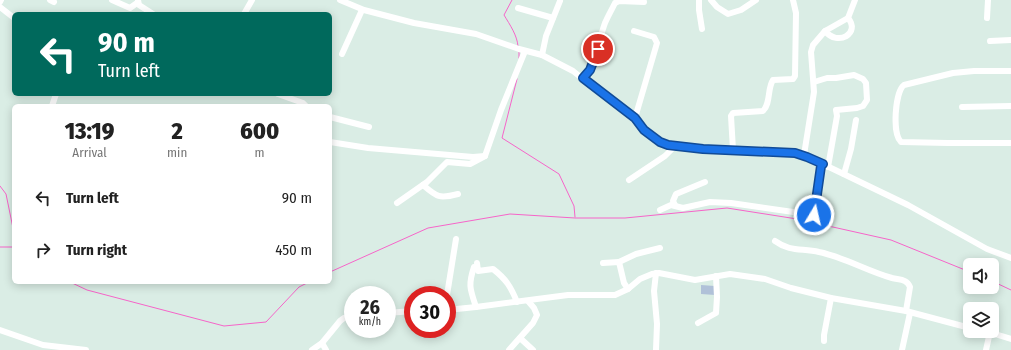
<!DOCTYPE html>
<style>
:root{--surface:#fff;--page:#f2f2f2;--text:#222;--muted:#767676}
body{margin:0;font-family:"Fira Sans Condensed",sans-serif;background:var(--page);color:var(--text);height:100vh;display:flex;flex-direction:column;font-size:15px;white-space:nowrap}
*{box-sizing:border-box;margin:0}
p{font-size:13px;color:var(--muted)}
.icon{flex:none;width:22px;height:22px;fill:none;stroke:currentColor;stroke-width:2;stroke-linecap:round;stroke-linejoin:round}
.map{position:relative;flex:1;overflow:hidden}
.details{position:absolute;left:12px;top:104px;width:320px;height:180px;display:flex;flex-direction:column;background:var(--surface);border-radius:6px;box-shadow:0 2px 10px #0003}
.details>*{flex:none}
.hud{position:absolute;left:12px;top:12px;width:320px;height:84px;border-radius:6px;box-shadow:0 2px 10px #0003;background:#00695c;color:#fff;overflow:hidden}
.controls{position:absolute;left:963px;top:258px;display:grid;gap:8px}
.controls a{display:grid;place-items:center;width:36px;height:36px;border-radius:6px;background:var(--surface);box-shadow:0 2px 10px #0003;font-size:20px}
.speed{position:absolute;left:344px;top:286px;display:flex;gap:8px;font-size:20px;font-weight:700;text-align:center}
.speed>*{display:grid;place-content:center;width:52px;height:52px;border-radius:50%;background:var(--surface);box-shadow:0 2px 10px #0003;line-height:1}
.speed small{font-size:10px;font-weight:400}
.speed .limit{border:6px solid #d22;background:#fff;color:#111}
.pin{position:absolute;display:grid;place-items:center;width:34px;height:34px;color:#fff;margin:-17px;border:2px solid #fff;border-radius:50%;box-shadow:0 1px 4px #0007}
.me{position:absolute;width:44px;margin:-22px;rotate:9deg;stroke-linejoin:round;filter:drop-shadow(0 0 3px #0008)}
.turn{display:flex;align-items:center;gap:14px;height:84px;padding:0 20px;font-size:18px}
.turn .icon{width:52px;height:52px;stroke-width:2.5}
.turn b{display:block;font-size:28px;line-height:34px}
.eta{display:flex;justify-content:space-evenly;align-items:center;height:68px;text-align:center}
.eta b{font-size:24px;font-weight:800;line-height:28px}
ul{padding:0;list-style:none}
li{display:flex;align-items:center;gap:12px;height:52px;padding:0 20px}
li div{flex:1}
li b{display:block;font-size:15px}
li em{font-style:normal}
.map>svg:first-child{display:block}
.cemetery{fill:#b0c1d8}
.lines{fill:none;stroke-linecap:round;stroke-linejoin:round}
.stream{stroke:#f665c9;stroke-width:1}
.minor{stroke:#fff;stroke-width:6}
.route-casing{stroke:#114b97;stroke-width:10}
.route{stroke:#1a73e8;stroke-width:7}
</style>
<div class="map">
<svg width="1011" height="350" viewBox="0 0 1011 350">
<rect width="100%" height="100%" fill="#daede5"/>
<polygon class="cemetery" points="701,285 715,286 715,295 701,294"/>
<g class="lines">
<g class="stream">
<path d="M 512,0 L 504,15 C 510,25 517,35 518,46"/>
<polyline points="519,52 519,58"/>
<polyline points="517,79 502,138 559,174 574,206 575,217"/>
<polyline points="0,186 6,194 14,233"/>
<polyline points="0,247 14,247"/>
<polyline points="330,272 428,228 510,214 575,218 625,218 727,208 797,219 891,240 970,272"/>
<polyline points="992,281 1011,290"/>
<polyline points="70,282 87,290 224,326 266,322 299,287 309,282"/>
</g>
<g class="minor">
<polyline points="50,0 54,2"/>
<polyline points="112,0 130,8 137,3"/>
<polyline points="138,0 139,5 153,14"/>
<polyline points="340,0 364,10 414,23 476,34 519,49 542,55 573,71 583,79 635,118 644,131 660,142 668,145 703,149 791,152 804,155 908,205 987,249 1011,258"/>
<polyline points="699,0 699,10 702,29"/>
<polyline points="711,0 717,7 728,14 741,10 756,0"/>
<polyline points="0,2 1,0"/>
<polyline points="0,7 14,18"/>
<polyline points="518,8 553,18"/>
<polyline points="244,14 252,0"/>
<polyline points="987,18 988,0"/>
<polyline points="634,31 654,37 657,43 635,118"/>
<path d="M 825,31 C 838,47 861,33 848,18"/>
<polyline points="990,41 1011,40"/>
<polyline points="342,54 362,10"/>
<polyline points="542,55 546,36 560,1"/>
<path d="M 1011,71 L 974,71 L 953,73 L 904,85 C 895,92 892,134 901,142 L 948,143 L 1011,143"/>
<path d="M 583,79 C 597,61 598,42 605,23 C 608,16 612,9 615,3 L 619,1 L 644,2"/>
<polyline points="814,82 827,78 836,78 854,75 863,79 866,83 867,100 863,106 857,108 836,110 837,116 828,167"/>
<polyline points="278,94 303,103 306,106"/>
<polyline points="52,106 56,94"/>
<polyline points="962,107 1011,106"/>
<polyline points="330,117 369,127"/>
<polyline points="330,142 368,148 473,157 485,156"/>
<path d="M 733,150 L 731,116 L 733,113 L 763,111 C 771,103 767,89 773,80 L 793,79 L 795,76 L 796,13 L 793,0"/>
<polyline points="804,155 814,92 811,52 813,45 825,31 848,18 855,0"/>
<polyline points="844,174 851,149 856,120"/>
<polyline points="629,180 665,156 675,146"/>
<path d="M 423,185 C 437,197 439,199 458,194"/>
<polyline points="397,203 427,182 447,162 470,164 485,156 501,110 525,51"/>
<polyline points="675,205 673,201 676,194 705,182"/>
<polyline points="660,210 671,205 683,208 710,202 731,203 814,215 821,166 823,165"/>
<path d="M 775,241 C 790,252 802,248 819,252 C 844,257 867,271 892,278 C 900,280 907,279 910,287 L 906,311"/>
<path d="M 477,263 L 478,271 L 493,269 C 506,279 511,287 517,302"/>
<polyline points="603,263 619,262"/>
<path d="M 474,267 C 468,285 470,289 476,307"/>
<polyline points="656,273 654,291 657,324 656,350"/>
<polyline points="628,289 624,283 619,262 636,254 660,248"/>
<polyline points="447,295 456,239"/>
<polyline points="447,310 476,307 568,295 615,295 628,289 640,279 652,274 659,273 695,280 730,274 765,279 791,288 831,298 906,311 970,328"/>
<polyline points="387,313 413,311"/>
<polyline points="698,323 716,313 717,297 716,276"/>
<polyline points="0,330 43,345 86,350"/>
<polyline points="985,331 1011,339"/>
<polyline points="520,338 533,350"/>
<polyline points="824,341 824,335 831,298"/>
<polyline points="322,343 326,350"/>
<polyline points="312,350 322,343 340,321 344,318 353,316"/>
<polyline points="509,350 533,323 537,315 534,308 528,301"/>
<polyline points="902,350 910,313"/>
<polyline points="986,350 990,332"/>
</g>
</g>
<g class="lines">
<g class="route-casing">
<polyline id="route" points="598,49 590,70 583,78 635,118 644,130 660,142 668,145 703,149 795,153 807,157 823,164 821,166 814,215"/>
</g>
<use href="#route" class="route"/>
</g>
</svg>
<div class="controls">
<a><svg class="icon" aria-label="sound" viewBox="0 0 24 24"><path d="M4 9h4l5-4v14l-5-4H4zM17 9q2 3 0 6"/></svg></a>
<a><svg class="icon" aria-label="layers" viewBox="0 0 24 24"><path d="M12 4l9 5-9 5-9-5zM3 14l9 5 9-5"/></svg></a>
</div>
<div class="speed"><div>26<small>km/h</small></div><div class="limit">30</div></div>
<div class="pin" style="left:598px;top:49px;background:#d93025"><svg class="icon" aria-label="arrive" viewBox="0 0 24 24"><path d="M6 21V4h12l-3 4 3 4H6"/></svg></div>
<svg class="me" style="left:814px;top:215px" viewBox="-20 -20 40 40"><circle r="17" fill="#1a73e8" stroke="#fff" stroke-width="3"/><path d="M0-11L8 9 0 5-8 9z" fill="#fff"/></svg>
<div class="hud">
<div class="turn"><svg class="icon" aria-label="left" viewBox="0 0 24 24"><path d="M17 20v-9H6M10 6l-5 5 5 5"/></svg><div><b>90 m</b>Turn left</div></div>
</div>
<section class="details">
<div class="eta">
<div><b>13:19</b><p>Arrival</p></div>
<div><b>2</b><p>min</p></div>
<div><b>600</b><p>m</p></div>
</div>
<ul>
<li><svg class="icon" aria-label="left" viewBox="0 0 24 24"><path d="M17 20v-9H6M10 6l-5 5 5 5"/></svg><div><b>Turn left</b></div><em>90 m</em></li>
<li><svg class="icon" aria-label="right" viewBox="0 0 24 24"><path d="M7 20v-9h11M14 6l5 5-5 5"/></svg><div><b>Turn right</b></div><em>450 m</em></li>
</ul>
</section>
</div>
